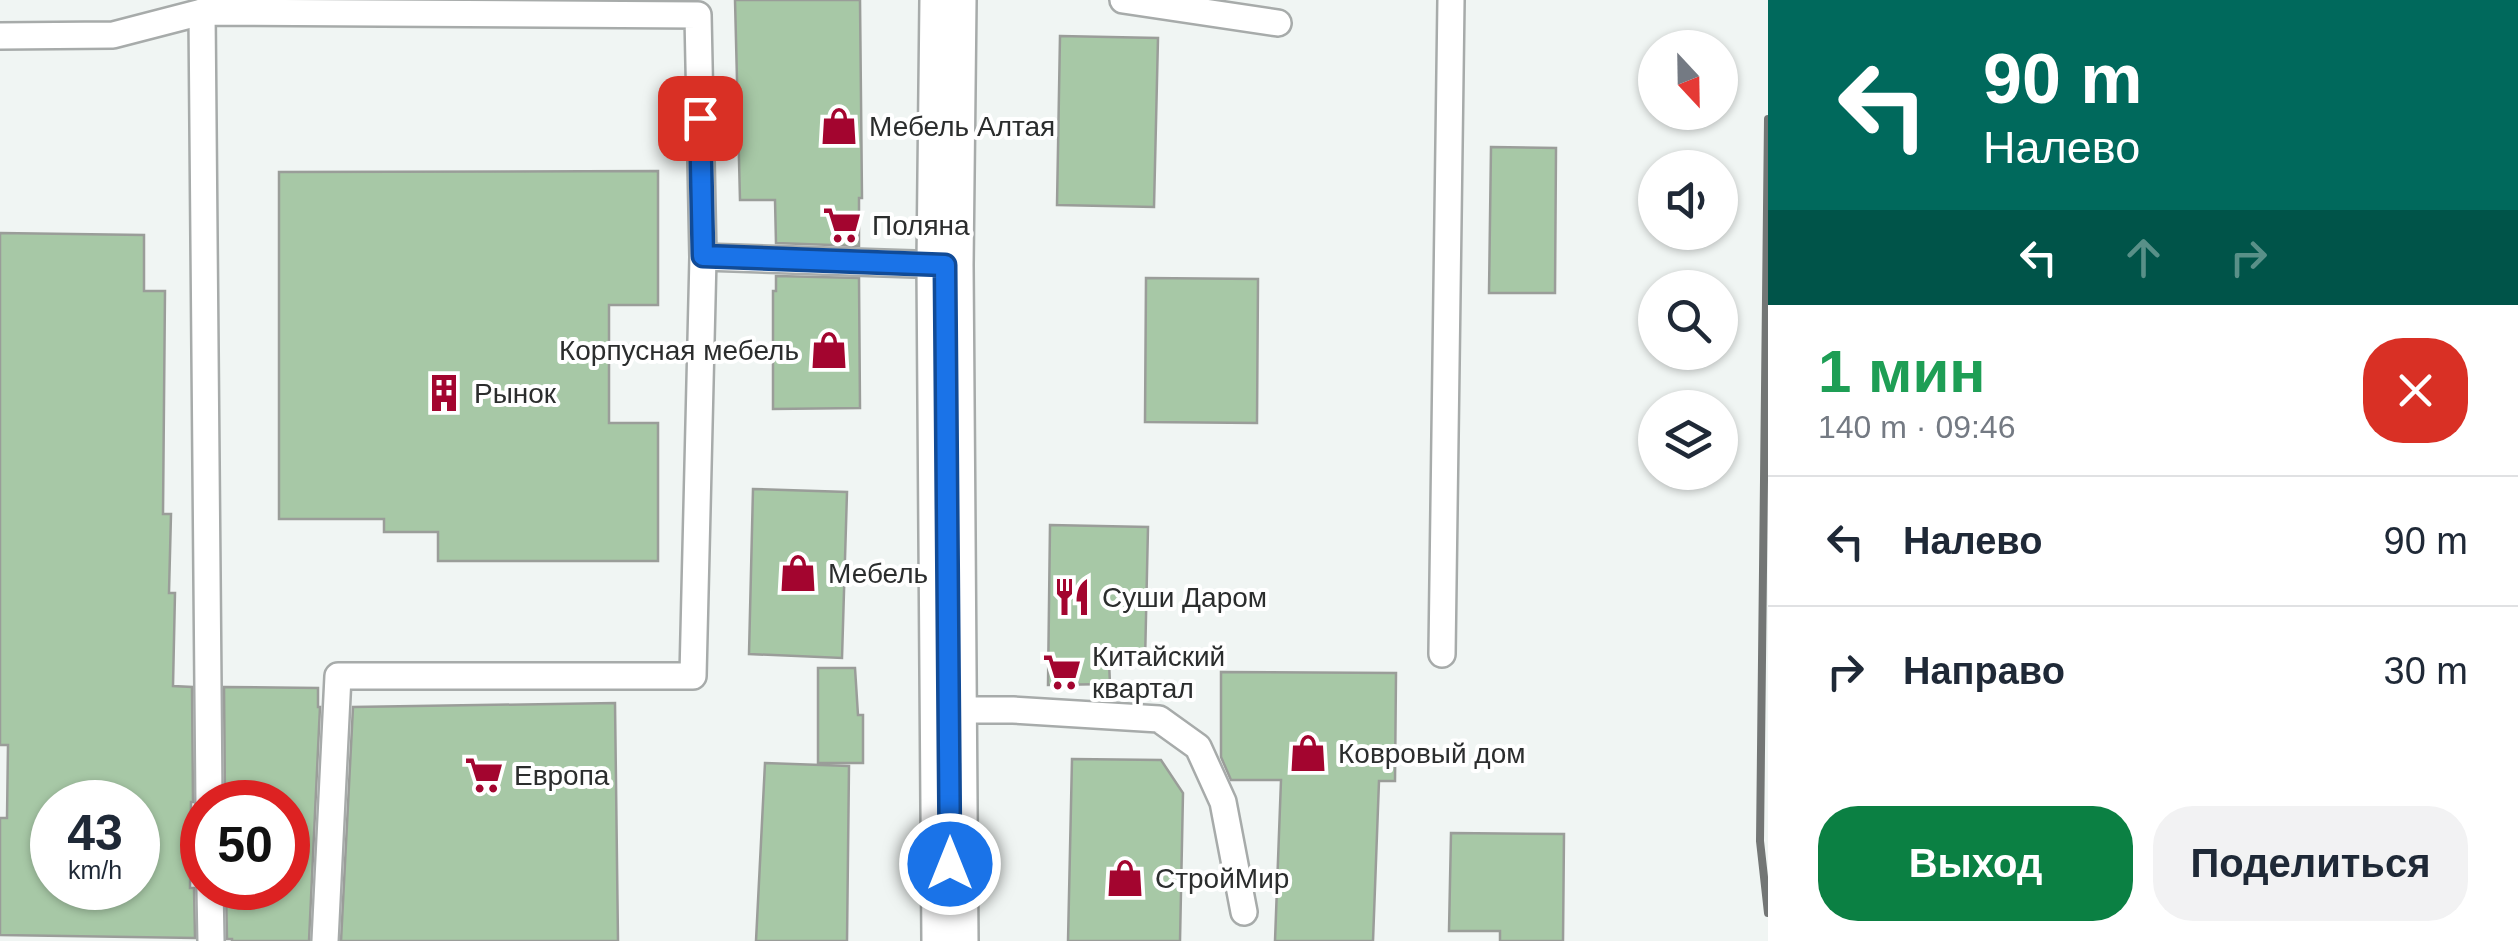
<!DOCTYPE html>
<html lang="ru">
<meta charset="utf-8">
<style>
:root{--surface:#fff;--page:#f2f2f3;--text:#1f2937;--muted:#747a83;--line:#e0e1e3;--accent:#0b8043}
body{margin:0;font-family:Helvetica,sans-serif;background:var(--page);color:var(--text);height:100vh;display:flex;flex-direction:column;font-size:38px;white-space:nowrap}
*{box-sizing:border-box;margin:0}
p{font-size:32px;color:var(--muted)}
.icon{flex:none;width:55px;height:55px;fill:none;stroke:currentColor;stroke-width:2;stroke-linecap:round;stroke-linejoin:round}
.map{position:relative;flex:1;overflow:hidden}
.drawer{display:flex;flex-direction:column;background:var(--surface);width:750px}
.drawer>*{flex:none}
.banner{background:#00695c;color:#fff;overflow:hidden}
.needle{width:65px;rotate:158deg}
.fabs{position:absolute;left:1638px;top:30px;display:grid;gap:20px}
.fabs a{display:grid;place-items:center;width:100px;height:100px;border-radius:50%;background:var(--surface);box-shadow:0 2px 8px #0004;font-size:50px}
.speed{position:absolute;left:30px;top:780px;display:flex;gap:20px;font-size:50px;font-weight:700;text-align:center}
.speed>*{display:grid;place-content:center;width:130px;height:130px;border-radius:50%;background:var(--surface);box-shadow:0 2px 8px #0004;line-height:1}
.speed small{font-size:25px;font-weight:400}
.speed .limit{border:15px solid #d22;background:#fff;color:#111}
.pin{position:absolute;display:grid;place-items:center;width:85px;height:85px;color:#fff;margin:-42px;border-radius:20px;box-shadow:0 5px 15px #0006}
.me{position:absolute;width:110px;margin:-55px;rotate:0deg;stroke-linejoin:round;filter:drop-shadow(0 0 8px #0008)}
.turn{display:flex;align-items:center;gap:35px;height:210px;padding:0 50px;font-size:45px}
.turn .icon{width:130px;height:130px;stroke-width:2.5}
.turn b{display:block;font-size:70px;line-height:85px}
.lanes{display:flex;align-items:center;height:95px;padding:0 50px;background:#0003;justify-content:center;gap:50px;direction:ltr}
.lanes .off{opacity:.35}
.round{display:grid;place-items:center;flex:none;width:105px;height:105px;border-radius:40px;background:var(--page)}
.head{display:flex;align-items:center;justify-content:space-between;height:170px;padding:0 50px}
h1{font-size:60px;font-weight:700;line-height:75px;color:#1e9e55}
.action{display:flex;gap:20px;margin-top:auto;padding:20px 50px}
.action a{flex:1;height:115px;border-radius:40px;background:var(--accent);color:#fff;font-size:40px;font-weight:700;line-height:115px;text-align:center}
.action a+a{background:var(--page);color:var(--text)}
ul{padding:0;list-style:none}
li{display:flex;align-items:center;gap:30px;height:130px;padding:0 50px;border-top:2px solid var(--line)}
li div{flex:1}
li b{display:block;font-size:38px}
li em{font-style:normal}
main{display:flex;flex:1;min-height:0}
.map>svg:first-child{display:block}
.building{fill:#a7c8a6;stroke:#9a9d99;stroke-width:2.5;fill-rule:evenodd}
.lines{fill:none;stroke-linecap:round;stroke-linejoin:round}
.lane-casing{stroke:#a7abaa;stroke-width:30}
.secondary-casing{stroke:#a7abaa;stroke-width:60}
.lane{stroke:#fff;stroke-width:25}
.secondary{stroke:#fff;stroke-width:55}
.rail{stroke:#737675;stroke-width:8}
.route-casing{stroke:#114b97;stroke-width:25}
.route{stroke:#1a73e8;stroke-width:18}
.labels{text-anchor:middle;stroke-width:8;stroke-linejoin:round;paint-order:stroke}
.poi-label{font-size:28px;fill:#2b2d2d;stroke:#fff;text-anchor:start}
</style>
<main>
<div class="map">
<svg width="1768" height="941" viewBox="0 0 1768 941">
<rect width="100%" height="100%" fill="#f0f5f3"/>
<g class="building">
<polygon points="735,0 860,0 862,198 859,198 859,246 776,243 775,200 740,200"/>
<polygon points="1060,36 1158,38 1154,207 1057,205"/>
<polygon points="1491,147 1556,148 1555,293 1489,293"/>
<polygon points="658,171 658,305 609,305 609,423 658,423 658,561 438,561 438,532 384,532 384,519 279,519 279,172"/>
<path d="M 0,233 L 144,235 L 144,291 L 165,291 L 163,514 L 171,514 L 169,593 L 175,593 L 173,686 L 192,687 L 193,802 L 191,802 L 190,888 L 194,888 L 195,938 L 0,935 L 0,818 L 7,818 L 8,745 L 0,745 ZM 52,802 L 138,802 L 138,888 L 52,888 Z"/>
<polygon points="776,276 859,278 860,408 773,409 773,291 776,291"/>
<polygon points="1146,278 1258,279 1257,423 1145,422"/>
<polygon points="753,489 847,492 842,658 749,654"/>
<polygon points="1050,525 1148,527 1145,662 1109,661 1110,684 1048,685"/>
<polygon points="818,668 855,668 858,715 863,715 863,763 818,763"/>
<polygon points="1221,672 1396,673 1395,781 1379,781 1373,941 1275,941 1281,780 1231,780 1221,757"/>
<polygon points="224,687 318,688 318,707 320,707 309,941 232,941 232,939 227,939 226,888 288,888 288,802 225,802"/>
<polygon points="615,703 618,941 341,941 353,707"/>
<polygon points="1072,759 1161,760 1183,793 1180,941 1068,941"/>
<polygon points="765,763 849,766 847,941 756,941"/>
<polygon points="1451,833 1564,834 1563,941 1500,941 1500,931 1449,931"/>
</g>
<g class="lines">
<g class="lane-casing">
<g id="lane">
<polyline points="1123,0 1278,23"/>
<polyline points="0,36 113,35 202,12"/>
<polyline points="703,257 945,265"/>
<polyline points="1442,654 1451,0"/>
<polyline points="949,710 1013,710 1159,719 1198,747 1223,802 1244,912"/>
<polyline points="209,802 202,12 698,15 703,257 693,676 338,676 325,941"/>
<polyline points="210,888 211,941"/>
</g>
</g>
<g class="secondary-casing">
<polyline id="secondary" points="948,0 945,265 950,941"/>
</g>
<use href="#lane" class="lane"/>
<use href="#secondary" class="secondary"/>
<polyline class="rail" points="1768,119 1760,841 1768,913"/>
</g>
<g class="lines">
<g class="route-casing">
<polyline id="route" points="700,118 703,256 945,265 950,864"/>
</g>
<use href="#route" class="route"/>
</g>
<defs>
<g id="shop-bare" transform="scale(3)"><path d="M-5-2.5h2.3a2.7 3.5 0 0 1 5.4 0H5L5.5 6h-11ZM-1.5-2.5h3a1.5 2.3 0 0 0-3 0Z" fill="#a3052f" stroke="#fff" stroke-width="2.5" paint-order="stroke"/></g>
<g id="supermarket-bare" transform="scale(3)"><path d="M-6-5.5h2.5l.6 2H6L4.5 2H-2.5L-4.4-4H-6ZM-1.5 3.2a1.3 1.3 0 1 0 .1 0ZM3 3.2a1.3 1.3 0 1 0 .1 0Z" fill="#a3052f" stroke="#fff" stroke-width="2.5" paint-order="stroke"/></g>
<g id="building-bare" transform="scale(3)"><path d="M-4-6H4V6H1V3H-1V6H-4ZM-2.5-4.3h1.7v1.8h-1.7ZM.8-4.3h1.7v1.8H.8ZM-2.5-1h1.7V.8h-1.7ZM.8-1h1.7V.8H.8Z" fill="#a3052f" stroke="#fff" stroke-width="2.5" paint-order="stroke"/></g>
<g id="restaurant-bare" transform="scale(3)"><path d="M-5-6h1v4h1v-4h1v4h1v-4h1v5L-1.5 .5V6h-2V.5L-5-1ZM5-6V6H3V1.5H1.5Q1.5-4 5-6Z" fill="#a3052f" stroke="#fff" stroke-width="2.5" paint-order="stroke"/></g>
</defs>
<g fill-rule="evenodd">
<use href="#shop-bare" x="839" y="126"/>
<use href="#supermarket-bare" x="842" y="225"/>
<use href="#shop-bare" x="829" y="350"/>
<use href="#building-bare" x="444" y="393"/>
<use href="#shop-bare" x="798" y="573"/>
<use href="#restaurant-bare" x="1072" y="597"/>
<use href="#supermarket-bare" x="1062" y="672"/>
<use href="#shop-bare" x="1308" y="753"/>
<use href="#supermarket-bare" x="484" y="775"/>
<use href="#shop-bare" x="1125" y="878"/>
</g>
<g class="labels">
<g class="poi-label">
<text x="869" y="136">Мебель Алтая</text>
<text x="872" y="235">Поляна</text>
<text x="799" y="360" text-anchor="end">Корпусная мебель</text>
<text x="474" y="403">Рынок</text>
<text x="828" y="583">Мебель</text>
<text x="1102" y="607">Суши Даром</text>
<text x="1092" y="666">Китайский<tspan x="1092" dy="32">квартал</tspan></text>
<text x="1338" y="763">Ковровый дом</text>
<text x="514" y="785">Европа</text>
<text x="1155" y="888">СтройМир</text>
</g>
</g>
</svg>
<div class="fabs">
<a><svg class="needle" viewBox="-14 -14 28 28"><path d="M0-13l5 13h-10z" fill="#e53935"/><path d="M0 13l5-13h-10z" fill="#747a83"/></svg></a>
<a><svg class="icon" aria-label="sound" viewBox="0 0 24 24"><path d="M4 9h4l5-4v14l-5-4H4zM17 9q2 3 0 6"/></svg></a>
<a><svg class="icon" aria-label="search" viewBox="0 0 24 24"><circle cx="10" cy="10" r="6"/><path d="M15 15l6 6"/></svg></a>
<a><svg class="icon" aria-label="layers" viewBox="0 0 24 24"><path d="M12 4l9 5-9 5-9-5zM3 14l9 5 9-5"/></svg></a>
</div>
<div class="speed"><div>43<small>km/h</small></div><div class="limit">50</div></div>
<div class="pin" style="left:700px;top:118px;background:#d93025"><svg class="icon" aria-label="arrive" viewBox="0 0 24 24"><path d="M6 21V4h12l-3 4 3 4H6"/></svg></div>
<svg class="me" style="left:950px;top:864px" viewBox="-20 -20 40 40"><circle r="17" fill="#1a73e8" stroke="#fff" stroke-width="3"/><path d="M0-11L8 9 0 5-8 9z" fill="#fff"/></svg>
</div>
<section class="drawer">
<div class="banner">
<div class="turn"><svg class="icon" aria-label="left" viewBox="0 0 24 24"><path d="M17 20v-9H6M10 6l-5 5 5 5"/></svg><div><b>90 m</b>Налево</div></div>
<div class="lanes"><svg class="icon" aria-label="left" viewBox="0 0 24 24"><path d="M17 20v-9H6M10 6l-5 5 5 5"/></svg><svg class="icon off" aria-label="ahead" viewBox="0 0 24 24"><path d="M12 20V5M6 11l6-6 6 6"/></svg><svg class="icon off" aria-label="right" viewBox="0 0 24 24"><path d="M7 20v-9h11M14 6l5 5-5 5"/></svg></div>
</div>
<div class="head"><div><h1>1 мин</h1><p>140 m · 09:46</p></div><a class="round" style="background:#d93025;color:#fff"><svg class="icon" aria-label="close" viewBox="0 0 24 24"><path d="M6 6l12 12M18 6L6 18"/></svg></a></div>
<ul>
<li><svg class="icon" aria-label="left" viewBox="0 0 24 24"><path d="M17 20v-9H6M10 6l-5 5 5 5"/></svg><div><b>Налево</b></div><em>90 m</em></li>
<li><svg class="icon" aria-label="right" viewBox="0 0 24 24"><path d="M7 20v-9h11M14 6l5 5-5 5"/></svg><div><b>Направо</b></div><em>30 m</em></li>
</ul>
<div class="action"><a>Выход</a><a>Поделиться</a></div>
</section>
</main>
